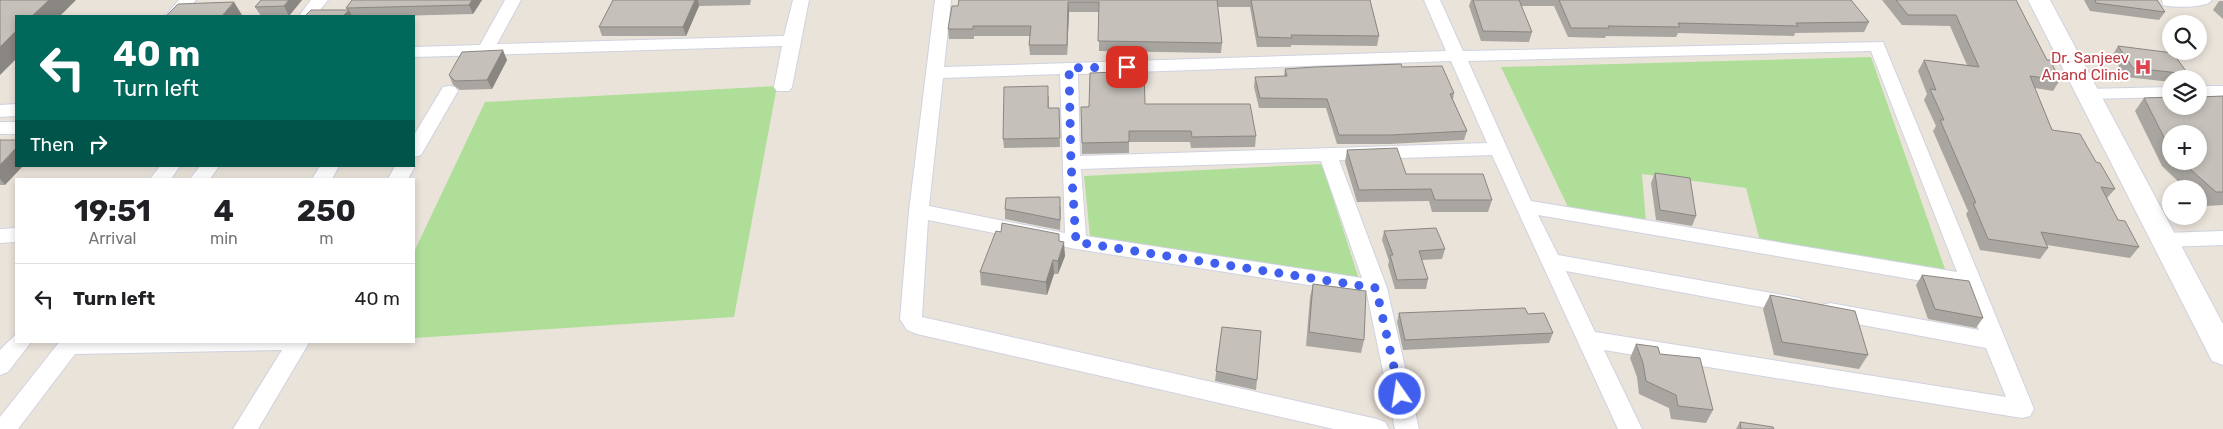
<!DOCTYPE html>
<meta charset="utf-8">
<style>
:root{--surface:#fff;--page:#f6f6f6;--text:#202124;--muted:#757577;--line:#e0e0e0}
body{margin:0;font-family:Rubik,sans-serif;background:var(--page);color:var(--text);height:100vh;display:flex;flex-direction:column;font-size:19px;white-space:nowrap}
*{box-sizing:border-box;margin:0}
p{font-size:16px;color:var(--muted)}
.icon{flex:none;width:28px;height:28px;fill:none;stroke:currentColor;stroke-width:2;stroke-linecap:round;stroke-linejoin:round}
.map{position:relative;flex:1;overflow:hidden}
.panel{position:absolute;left:15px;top:178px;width:400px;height:165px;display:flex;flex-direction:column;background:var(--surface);border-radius:0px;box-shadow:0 2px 8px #0003}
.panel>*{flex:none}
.top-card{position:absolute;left:15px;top:15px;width:400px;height:152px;border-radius:0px;box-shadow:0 2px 8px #0003;background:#00695c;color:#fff;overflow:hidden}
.fabs{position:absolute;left:2162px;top:15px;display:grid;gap:10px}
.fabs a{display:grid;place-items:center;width:45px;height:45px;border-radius:50%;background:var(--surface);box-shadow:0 2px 8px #0003;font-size:25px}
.pin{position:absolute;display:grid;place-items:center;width:42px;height:42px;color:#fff;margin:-21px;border-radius:10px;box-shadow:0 2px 8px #0006}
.me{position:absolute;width:55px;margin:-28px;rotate:347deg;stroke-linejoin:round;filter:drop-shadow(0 0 4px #0008)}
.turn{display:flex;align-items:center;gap:18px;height:105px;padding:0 15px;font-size:22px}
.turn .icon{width:65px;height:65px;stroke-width:2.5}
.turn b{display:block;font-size:35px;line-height:42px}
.then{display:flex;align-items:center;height:48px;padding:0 15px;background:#0003;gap:10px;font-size:19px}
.eta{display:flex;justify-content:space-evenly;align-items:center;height:85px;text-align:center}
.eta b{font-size:30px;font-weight:700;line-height:35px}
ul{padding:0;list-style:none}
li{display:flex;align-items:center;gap:15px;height:70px;padding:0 15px;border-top:1px solid var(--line)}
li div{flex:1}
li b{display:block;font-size:19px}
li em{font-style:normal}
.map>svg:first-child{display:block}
.green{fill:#afde99}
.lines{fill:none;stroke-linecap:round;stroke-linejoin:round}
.street-casing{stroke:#cfd2e0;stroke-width:2}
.secondary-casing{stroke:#cfd2e0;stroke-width:2}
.street{fill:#fff;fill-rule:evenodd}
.secondary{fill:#fff;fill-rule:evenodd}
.wall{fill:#a9a5a0;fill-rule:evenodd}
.shaded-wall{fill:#8a8682}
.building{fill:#c5c0ba;stroke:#8a8682}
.route{stroke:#415fef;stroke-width:9;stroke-dasharray:0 16.2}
.labels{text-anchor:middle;stroke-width:4;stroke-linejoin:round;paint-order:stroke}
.health-label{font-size:15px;fill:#be3a42;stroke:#fff;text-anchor:end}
</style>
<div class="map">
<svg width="2223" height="429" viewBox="0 0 2223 429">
<rect width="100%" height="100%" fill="#eae3da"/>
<g class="green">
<polygon points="1871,57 1946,272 1760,241 1746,188 1642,174 1646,223 1569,209 1501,67"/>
<polygon points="777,86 734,317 414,338 414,252 485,102"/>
<polygon points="1322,164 1359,279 1090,236 1084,176"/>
</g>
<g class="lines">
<g class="street-casing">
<g id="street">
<polygon points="179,0 196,0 182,16 165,16"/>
<polygon points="311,0 328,0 315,16 299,16"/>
<polygon points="505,0 521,0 497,44 784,36 793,0 809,0 792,87 789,91 777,91 774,87 782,46 414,57 414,47 480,45"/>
<path d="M 935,0 L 951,0 L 944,67 L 1446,51 L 1424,0 L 1440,0 L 1463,51 L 1883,42 L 2034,409 L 2030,416 L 2022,418 L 1604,350 L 1642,429 L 1618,429 L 1492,155 L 1339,160 L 1387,288 L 1419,429 L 1395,429 L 1367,294 L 1076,249 L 928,220 L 922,317 L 1377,419 L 1385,422 L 1389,429 L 1334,429 L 917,334 L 907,330 L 900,319 L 909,211 ZM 1871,51 L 1957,272 L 1531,201 L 1468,61 ZM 1451,61 L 1487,143 L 1080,156 L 1078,74 ZM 1060,74 L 1065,233 L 929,206 L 943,78 ZM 1321,161 L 1362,278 L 1086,236 L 1081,169 ZM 1538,215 L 1963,288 L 1979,330 L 1830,303 L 1822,305 L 1819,311 L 1822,317 L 1830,319 L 1986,348 L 2006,397 L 1595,332 L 1566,271 L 1794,313 L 1802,311 L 1805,305 L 1802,299 L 1794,297 L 1558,255 Z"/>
<path d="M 2162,0 L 2212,0 C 2207,8 2173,8 2163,5 Z"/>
<polygon points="449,86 455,87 458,91 421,155 414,157 414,135 443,87"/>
<rect x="2199" y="86" width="24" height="10"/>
<polygon points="2171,87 2171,97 2088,99 2082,98 2079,94 2082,90 2088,89"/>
<polygon points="16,104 16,116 0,117 0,105"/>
<rect x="0" y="122" width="16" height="12"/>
<polygon points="414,165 415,166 408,179 388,179 395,166"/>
<polygon points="160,166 180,166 171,179 150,179"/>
<polygon points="200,166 219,166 210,179 190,179"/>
<polygon points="320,166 339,166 332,179 312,179"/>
<polygon points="16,228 16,242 0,243 0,229"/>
<polygon points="2223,231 2223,245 2164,247 2157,245 2154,240 2157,235 2164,233"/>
<polygon points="16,334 16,341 32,341 8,372 0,375 0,350"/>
<polygon points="60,341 310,341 258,429 233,429 282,350 75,354 18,429 0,429 0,417"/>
</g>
</g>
<g class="secondary-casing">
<polygon id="secondary" points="2028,0 2050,0 2223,324 2223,365 2212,361 2208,353"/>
</g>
<use href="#street" class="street"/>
<use href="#secondary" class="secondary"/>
</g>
<g class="wall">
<polygon points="261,0 302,0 289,16 261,16 255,7"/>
<polygon points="482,0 473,14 394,16 305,16 347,10 346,8"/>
<polygon points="613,0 751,0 750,5 699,6 686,36 602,36 599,27"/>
<polygon points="959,0 1370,0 1379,36 1377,46 1291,45 1291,47 1257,47 1250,7 1217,7 1222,43 1221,53 1099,51 1099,12 1069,12 1067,55 1030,55 1029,45 1030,36 974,36 974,39 949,39 948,29 958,6"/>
<polygon points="1471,0 1851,0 1869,22 1864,32 1795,33 1794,36 1678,33 1676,37 1606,36 1605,38 1568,37 1554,6 1521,6 1532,32 1529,42 1481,41 1469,6"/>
<polygon points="1882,0 2016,0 2047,60 2060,80 2053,91 2035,88 2052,130 2096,162 2115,189 2107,198 2118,220 2139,247 2130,258 2047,245 2048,248 2040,259 1980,250 1966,214 1968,211 1933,131 1936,126 1924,100 1927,94 1918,71 1924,60 1967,65 1950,26 1902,25"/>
<polygon points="2084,0 2157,0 2165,12 2159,20 2090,11"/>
<polygon points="2219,1 2223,1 2223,19 2213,10"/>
<polygon points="2118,46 2188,74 2185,79 2171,79 2171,82 2126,77 2112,56"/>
<polygon points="507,60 492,89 460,90 453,85 449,75"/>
<polygon points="1402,67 1454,93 1453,100 1467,131 1464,140 1389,144 1337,144 1326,108 1259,108 1254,87 1255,77 1284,76 1285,69"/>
<polygon points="1049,96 1049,108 1059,108 1060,147 1004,148 1003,139"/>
<path d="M 2223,96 L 2223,205 L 2205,206 L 2199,200 L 2199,189 L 2186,189 L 2162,166 L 2135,111 L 2144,98 ZM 2171,134 L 2199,161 L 2171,161 Z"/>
<polygon points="1145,104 1256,136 1255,147 1191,148 1190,142 1129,142 1129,153 1082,154 1081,107"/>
<polygon points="0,140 5,185 0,185"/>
<polygon points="1347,150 1406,174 1492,200 1488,212 1432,212 1429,201 1357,202 1345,162"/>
<polygon points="1655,173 1696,216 1692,226 1656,220 1651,183"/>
<polygon points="1061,207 1060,230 1005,219 1005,209"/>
<polygon points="1384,231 1445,249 1442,259 1422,260 1428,279 1426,289 1395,289 1388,265 1389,261 1382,240"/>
<polygon points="1059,241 1065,256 1058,274 1054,274 1047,295 981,285 980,272"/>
<polygon points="1922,275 1983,318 1976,328 1928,319 1916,285"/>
<polygon points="1313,284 1364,340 1361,353 1306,346 1310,297"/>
<polygon points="1770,295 1868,355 1859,369 1774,355 1763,309"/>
<polygon points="1399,313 1528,314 1553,333 1549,343 1403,350 1397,322"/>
<polygon points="1222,327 1257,380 1256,390 1215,381"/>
<polygon points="1636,344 1713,410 1706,423 1671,419 1669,408 1639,394 1637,377 1630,358"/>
<polygon points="1740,422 1774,429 1736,429"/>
</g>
<g class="shaded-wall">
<polygon points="49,0 76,0 60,16 32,16"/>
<polygon points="289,0 302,0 289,16 284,6"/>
<polygon points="472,0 482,0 473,14 469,5"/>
<polygon points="695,0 698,0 699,6 686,36 683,27"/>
<polygon points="234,2 242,15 241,16 222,16"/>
<polygon points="1068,2 1069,12 1067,55 1067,45"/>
<polygon points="349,10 352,16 343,16"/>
<polygon points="16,31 16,59 0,75 0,47"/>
<polygon points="503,50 507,60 492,89 487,80"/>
<polygon points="16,148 16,166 23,166 5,185 0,179 0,165"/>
<polygon points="1064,242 1065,256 1058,274 1058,261"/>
<polygon points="1053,260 1054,274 1047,295 1046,282"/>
</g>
<g class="building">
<polygon points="0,0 49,0 32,16 16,16 16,31 0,47"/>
<polygon points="261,0 289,0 284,6 255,7"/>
<polygon points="352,0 472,0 469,5 346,8"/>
<polygon points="613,0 695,0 683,27 599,27"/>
<polygon points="959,0 1217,0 1222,43 1098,41 1099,2 1068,2 1067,45 1029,45 1031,26 973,26 973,29 948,29 952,6 958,6"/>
<polygon points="1251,0 1370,0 1379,36 1291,35 1292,38 1258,37"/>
<polygon points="1473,0 1519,0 1532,32 1483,31"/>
<polygon points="1559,0 1851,0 1869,22 1796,23 1798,26 1678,23 1680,27 1608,26 1609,28 1571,28"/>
<polygon points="1896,0 2016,0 2047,60 2050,60 2060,80 2030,76 2052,130 2080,134 2096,162 2100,163 2115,189 2101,187 2118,220 2125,221 2139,247 2041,232 2048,248 1988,239 1973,203 1976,203 1940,120 1944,120 1930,89 1936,90 1924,60 1979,67 1956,15 1908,15"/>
<polygon points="2095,0 2157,0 2165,12 2096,3"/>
<polygon points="234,2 222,16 166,16 178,4"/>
<polygon points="311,10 349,10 343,16 305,16"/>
<polygon points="2118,46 2173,53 2188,74 2133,68"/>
<polygon points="503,50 487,80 455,81 449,75 462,52"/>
<polygon points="1401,64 1402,67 1442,66 1454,93 1450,94 1467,131 1391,135 1339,135 1327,99 1260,98 1255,77 1287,76 1285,69 1315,67"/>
<polygon points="1144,71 1145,104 1250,104 1256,136 1192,137 1191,131 1129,131 1129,142 1082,143 1081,107 1089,107 1090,73"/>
<polygon points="1048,86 1048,108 1059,108 1060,138 1003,139 1004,87"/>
<polygon points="2223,96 2223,192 2216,192 2181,161 2199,161 2199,134 2171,134 2171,151 2144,98 2171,97 2171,106 2199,106 2199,97"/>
<polygon points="0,140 16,140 16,148 0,165"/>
<polygon points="1397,148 1406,174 1483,174 1492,200 1435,200 1431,189 1359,190 1347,150"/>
<polygon points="1655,173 1690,178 1696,216 1660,210"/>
<polygon points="1060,197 1060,220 1005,209 1006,198"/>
<polygon points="1002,223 1059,234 1059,241 1064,242 1058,261 1053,260 1046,282 980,272 996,231 1001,232"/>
<polygon points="1436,228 1445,249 1419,251 1428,279 1397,280 1390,255 1393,255 1384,231"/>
<polygon points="1922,275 1969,281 1983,318 1935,309"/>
<polygon points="1313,284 1366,291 1364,340 1309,332"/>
<polygon points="1770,295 1855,311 1868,355 1782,342"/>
<polygon points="1525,308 1528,314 1544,313 1553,333 1405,340 1399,313"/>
<polygon points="1222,327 1261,331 1257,380 1216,371"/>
<polygon points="1636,344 1658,347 1660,354 1700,358 1713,410 1678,406 1676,395 1646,381 1643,363"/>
<polygon points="1740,422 1773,427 1774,429 1741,429"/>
</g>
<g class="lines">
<polyline class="route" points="1127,67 1069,68 1071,163 1076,242 1376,288 1400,394"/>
</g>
<defs>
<g id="hospital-bare" transform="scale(1.35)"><path d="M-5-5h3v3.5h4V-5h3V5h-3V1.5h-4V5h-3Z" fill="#e0444e" stroke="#fff" stroke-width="2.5" paint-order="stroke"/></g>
</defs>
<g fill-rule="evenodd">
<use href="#hospital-bare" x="2143" y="67"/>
</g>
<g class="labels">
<g class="health-label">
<text x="2129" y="63">Dr. Sanjeev<tspan x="2129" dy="17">Anand Clinic</tspan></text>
</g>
</g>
</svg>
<div class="fabs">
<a><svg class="icon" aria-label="search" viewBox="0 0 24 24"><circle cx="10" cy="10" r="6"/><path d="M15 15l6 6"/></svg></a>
<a><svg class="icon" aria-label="layers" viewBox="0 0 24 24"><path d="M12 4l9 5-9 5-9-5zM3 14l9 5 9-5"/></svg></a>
<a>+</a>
<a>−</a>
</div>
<div class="pin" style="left:1127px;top:67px;background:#d93025"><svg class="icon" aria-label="arrive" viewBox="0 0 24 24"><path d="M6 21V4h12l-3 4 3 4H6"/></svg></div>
<svg class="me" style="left:1400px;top:394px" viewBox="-20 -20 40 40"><circle r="17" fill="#415fef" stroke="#fff" stroke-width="3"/><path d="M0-11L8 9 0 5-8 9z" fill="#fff"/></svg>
<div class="top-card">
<div class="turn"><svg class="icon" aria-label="left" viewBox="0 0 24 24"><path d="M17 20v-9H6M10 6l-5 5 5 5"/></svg><div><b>40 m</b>Turn left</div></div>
<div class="then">Then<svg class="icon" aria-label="right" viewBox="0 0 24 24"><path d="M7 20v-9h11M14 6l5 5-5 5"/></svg></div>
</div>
<section class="panel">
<div class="eta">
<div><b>19:51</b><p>Arrival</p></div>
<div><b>4</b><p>min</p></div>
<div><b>250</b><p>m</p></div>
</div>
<ul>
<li><svg class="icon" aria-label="left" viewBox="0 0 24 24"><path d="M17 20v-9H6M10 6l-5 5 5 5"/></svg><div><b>Turn left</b></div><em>40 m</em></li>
</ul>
</section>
</div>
